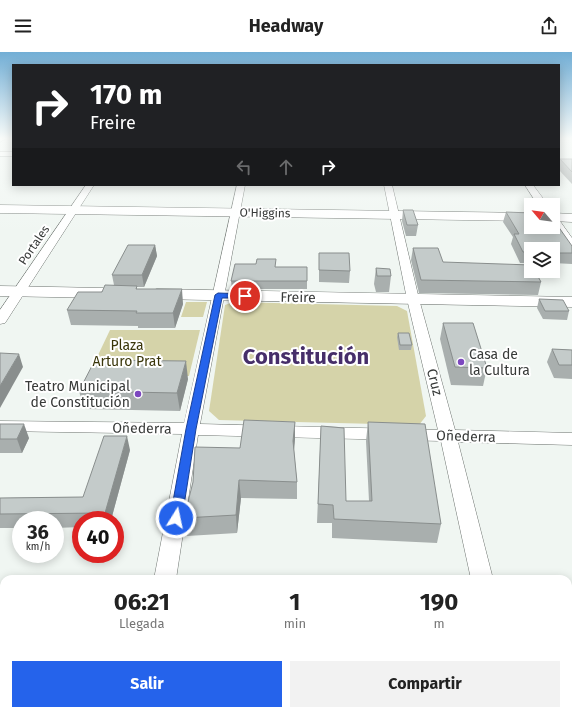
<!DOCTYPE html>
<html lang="es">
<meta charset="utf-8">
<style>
:root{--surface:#fff;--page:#f2f2f2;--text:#222;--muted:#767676;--accent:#2563eb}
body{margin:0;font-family:"Fira Sans",sans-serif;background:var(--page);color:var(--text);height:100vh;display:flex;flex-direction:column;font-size:15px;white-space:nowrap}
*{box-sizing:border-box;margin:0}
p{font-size:13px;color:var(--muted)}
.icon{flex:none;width:22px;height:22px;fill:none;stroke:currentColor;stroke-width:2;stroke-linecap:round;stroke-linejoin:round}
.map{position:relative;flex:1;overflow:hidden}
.panel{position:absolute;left:0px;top:523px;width:572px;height:140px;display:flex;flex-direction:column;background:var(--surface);border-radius:12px 12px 0 0;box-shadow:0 2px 10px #0003}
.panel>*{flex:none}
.top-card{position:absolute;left:12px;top:12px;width:548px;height:122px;border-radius:0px;box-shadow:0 2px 10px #0003;background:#202124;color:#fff;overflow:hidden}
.needle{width:26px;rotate:299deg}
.tools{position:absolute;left:524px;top:146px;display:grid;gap:8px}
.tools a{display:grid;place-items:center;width:36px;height:36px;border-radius:0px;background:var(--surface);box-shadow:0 2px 10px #0003;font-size:20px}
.speed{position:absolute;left:12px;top:459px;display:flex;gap:8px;font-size:20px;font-weight:700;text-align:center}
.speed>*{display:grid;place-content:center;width:52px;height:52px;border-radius:50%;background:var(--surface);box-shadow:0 2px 10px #0003;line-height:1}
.speed small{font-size:10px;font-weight:400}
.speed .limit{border:6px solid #d22;background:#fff;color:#111}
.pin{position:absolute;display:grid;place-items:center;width:34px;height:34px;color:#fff;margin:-17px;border:2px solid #fff;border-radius:50%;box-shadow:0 1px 4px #0007}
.me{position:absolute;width:44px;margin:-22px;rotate:10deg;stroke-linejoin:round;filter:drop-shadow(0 0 3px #0008)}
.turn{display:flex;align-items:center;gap:14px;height:84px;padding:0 12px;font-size:18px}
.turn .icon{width:52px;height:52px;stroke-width:2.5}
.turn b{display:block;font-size:28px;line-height:34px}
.lanes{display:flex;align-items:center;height:38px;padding:0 12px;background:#0003;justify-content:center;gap:20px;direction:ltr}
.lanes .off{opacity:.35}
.eta{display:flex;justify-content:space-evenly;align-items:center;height:68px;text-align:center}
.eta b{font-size:24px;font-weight:700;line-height:28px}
.button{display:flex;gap:8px;margin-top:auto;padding:8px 12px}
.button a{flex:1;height:46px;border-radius:0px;background:var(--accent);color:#fff;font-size:16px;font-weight:700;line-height:46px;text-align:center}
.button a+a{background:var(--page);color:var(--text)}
header{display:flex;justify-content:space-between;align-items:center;height:52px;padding:0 12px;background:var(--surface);font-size:18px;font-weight:700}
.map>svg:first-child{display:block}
.green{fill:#d5d3a9}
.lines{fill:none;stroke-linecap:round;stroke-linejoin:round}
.minor-casing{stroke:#6f7571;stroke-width:1}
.major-casing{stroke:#6f7571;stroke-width:1}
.minor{fill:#fff;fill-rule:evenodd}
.major{fill:#fff;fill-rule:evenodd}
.wall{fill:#a9afae}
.shaded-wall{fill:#898e8d}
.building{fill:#c4cbca;stroke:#898e8d}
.route{fill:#2563eb;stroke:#184099}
.poi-dot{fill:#7c47bf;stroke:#fff;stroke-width:1.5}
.labels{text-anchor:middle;stroke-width:4;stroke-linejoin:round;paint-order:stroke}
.far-street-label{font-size:12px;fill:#383a39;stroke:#fff}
.street-label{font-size:14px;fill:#383a39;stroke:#fff}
.park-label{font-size:14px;fill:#3a360a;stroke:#fff}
.poi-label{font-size:14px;fill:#383a39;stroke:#fff;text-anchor:start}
.town-label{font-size:22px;font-weight:bold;fill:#462e69;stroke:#fff}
</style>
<header><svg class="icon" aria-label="menu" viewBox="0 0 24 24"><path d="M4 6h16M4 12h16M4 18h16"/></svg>Headway<svg class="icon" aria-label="share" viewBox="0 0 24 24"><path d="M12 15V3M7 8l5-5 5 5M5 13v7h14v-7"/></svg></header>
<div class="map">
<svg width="572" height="663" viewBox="0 0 572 663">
<rect width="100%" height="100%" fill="#f0f6f2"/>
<g class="green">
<polygon points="186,250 207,250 203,265 181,265"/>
<polygon points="233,250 397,254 407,259 426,364 419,373 219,368 209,359 225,253"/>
<polygon points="110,278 200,278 189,324 89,322"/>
</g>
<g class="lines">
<g class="minor-casing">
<g id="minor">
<polygon points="0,87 5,87 0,90"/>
<rect x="0" y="100" width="13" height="4"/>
<polygon points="86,133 94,133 7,268 5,271 0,272 0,258"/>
<polygon points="237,133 245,133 200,372 438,378 407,247 384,133 392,133 419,247 455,378 572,381 572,393 458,390 493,527 471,527 441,389 198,383 176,527 154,527 182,382 0,379 0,369 184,371"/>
<polygon points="525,133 533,133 548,153 538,153"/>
<polygon points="553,164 557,165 572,186 572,197 568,196 553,174"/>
<polygon points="568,642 572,642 572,663 560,663 558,659 568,659"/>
<polygon points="0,648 4,648 4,659 287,659 285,663 0,663"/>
<polygon points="500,659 526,659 527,663 501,663"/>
</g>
</g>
<g class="major-casing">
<g id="major">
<polygon points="0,153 531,161 531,169 0,161"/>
<polygon points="553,161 572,162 572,170 553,169"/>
<polygon points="0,234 103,236 108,238 111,241 108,244 103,246 0,244"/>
<polygon points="157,237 572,245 572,255 157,247 152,245 149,242 152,239"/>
</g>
</g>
<use href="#minor" class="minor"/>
<use href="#major" class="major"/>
</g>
<g class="wall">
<polygon points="560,107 572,107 572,132 559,118 559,111"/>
<polygon points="403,158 418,173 416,184 406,184 402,169"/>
<polygon points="506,160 572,194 572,212 553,211 553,197 531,197 531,211 520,211 511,192 513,185 503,170"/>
<polygon points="155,193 157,204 144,235 137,235 137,237 183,252 175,276 138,276 138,274 71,273 67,258 114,233 112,223"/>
<polygon points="413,196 443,210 541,230 538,243 419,241 411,208"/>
<polygon points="319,201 350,219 349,231 319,230"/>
<polygon points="276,215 307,215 307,237 232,237 231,229"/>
<polygon points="376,216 391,224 389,240 376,240 374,232"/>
<polygon points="539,247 569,259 567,268 543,267 537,256"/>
<polygon points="443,271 487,316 483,334 451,333 440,287"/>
<polygon points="398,281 412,293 411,298 399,298 397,285"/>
<polygon points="552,297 572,298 572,327 554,326 547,310"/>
<polygon points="188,327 180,359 84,357 79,339"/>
<polygon points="295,370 295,387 294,398 297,430 297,447 241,446 237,481 187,484 184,466 240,396"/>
<polygon points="368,370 441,472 437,491 332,486 332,471 317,471 321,374 346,449 369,449 366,389"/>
<polygon points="0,372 29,386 22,401 0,401"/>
<polygon points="130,398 111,468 81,468 81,475 55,476 55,468 21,468 21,476 0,476 0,446 83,445"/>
</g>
<g class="shaded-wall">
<polygon points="155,193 157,204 144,235 142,223"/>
<polygon points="182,237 183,252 175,276 173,261"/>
<polygon points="19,302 23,315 0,356 0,334"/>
<polygon points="186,309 188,327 180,359 177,341"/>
<polygon points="295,370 295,387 293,407 293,389"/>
<polygon points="24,372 29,386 22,401 17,387"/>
<polygon points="127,384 130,398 111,468 107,468 105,461"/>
<polygon points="239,428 241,446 237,481 236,463"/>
</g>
<g class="building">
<polygon points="560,107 572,107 572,120"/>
<polygon points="403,158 413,158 418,173 407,173"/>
<polygon points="506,160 531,161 531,175 553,175 553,167 572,194 572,201 553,201 553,197 531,197 531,200 523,200 514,182 519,182"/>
<polygon points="128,193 155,193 142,223 112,223"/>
<polygon points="413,196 438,196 443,210 531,213 531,219 535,219 541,230 421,228"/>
<polygon points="319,201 349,201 350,219 319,218"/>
<polygon points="257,207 276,207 275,215 307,215 307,229 231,229 235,212 256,212"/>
<polygon points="376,216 390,217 391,224 377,224"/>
<polygon points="105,233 137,234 136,237 182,237 173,261 136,261 137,259 67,258 78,240 102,240"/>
<polygon points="539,247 563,248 569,259 545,259"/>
<polygon points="443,271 473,271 487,316 455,315"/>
<polygon points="398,281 409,281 412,293 400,293"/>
<polygon points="552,297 572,298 572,313 559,313"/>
<polygon points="0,301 19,302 0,334"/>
<polygon points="95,308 186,309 177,341 79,339"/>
<polygon points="244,368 295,370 293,389 297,430 239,428 236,463 184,466 193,430 195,395 240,396"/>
<polygon points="368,370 425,372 441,472 334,467 333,453 318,452 321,374 344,376 346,449 372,449"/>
<polygon points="0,372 24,372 17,387 0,387"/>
<polygon points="104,384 127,384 105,461 0,462 0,446 83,445"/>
</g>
<linearGradient id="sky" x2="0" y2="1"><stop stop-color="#72aed5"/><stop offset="0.48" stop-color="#f8fbf9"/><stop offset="1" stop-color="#f8fbf9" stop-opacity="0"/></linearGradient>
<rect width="572" height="180" fill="url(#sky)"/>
<polygon class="route" points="218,241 245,242 248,244 245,246 222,246 196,377 182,466 180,469 176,471 172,469 170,466 186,377 215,243"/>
<g class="poi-dot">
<circle cx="461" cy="310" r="4"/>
<circle cx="138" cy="342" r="4"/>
</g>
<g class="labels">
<g class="far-street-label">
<text transform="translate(265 161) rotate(1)" y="4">O'Higgins</text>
<text transform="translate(34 193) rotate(-56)" y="4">Portales</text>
</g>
<g class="street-label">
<text transform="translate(298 245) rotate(1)" y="5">Freire</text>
<text transform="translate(435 330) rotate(76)" y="5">Cruz</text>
<text transform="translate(142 376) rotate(1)" y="5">Oñederra</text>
<text transform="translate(466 384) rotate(2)" y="5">Oñederra</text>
</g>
<g class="park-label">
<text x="127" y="298">Plaza<tspan x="127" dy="16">Arturo Prat</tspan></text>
</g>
<g class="poi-label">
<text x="469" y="307">Casa de<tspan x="469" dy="16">la Cultura</tspan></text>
<text x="130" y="339" text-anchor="end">Teatro Municipal<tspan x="130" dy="16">de Constitución</tspan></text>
</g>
<g class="town-label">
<text x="306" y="312">Constitución</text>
</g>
</g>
</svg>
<div class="tools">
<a><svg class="needle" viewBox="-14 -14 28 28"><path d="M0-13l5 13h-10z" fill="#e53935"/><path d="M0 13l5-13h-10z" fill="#767676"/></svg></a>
<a><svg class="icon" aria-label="layers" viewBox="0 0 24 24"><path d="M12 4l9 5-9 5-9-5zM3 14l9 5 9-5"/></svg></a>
</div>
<div class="speed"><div>36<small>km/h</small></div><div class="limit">40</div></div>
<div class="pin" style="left:245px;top:244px;background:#d93025"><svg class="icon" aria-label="arrive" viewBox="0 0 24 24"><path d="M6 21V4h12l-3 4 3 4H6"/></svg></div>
<svg class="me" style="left:176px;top:466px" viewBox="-20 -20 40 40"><circle r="17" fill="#2563eb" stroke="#fff" stroke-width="3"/><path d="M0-11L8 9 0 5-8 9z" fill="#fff"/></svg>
<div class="top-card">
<div class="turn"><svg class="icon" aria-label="right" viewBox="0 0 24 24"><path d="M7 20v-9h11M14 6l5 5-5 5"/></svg><div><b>170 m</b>Freire</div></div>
<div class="lanes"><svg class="icon off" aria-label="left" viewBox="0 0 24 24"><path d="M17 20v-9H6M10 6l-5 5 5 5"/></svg><svg class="icon off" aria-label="ahead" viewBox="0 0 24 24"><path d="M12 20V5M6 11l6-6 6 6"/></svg><svg class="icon" aria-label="right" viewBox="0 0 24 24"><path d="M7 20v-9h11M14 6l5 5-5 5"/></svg></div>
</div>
<section class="panel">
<div class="eta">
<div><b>06:21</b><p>Llegada</p></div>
<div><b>1</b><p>min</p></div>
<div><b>190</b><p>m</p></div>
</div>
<div class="button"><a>Salir</a><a>Compartir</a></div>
</section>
</div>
